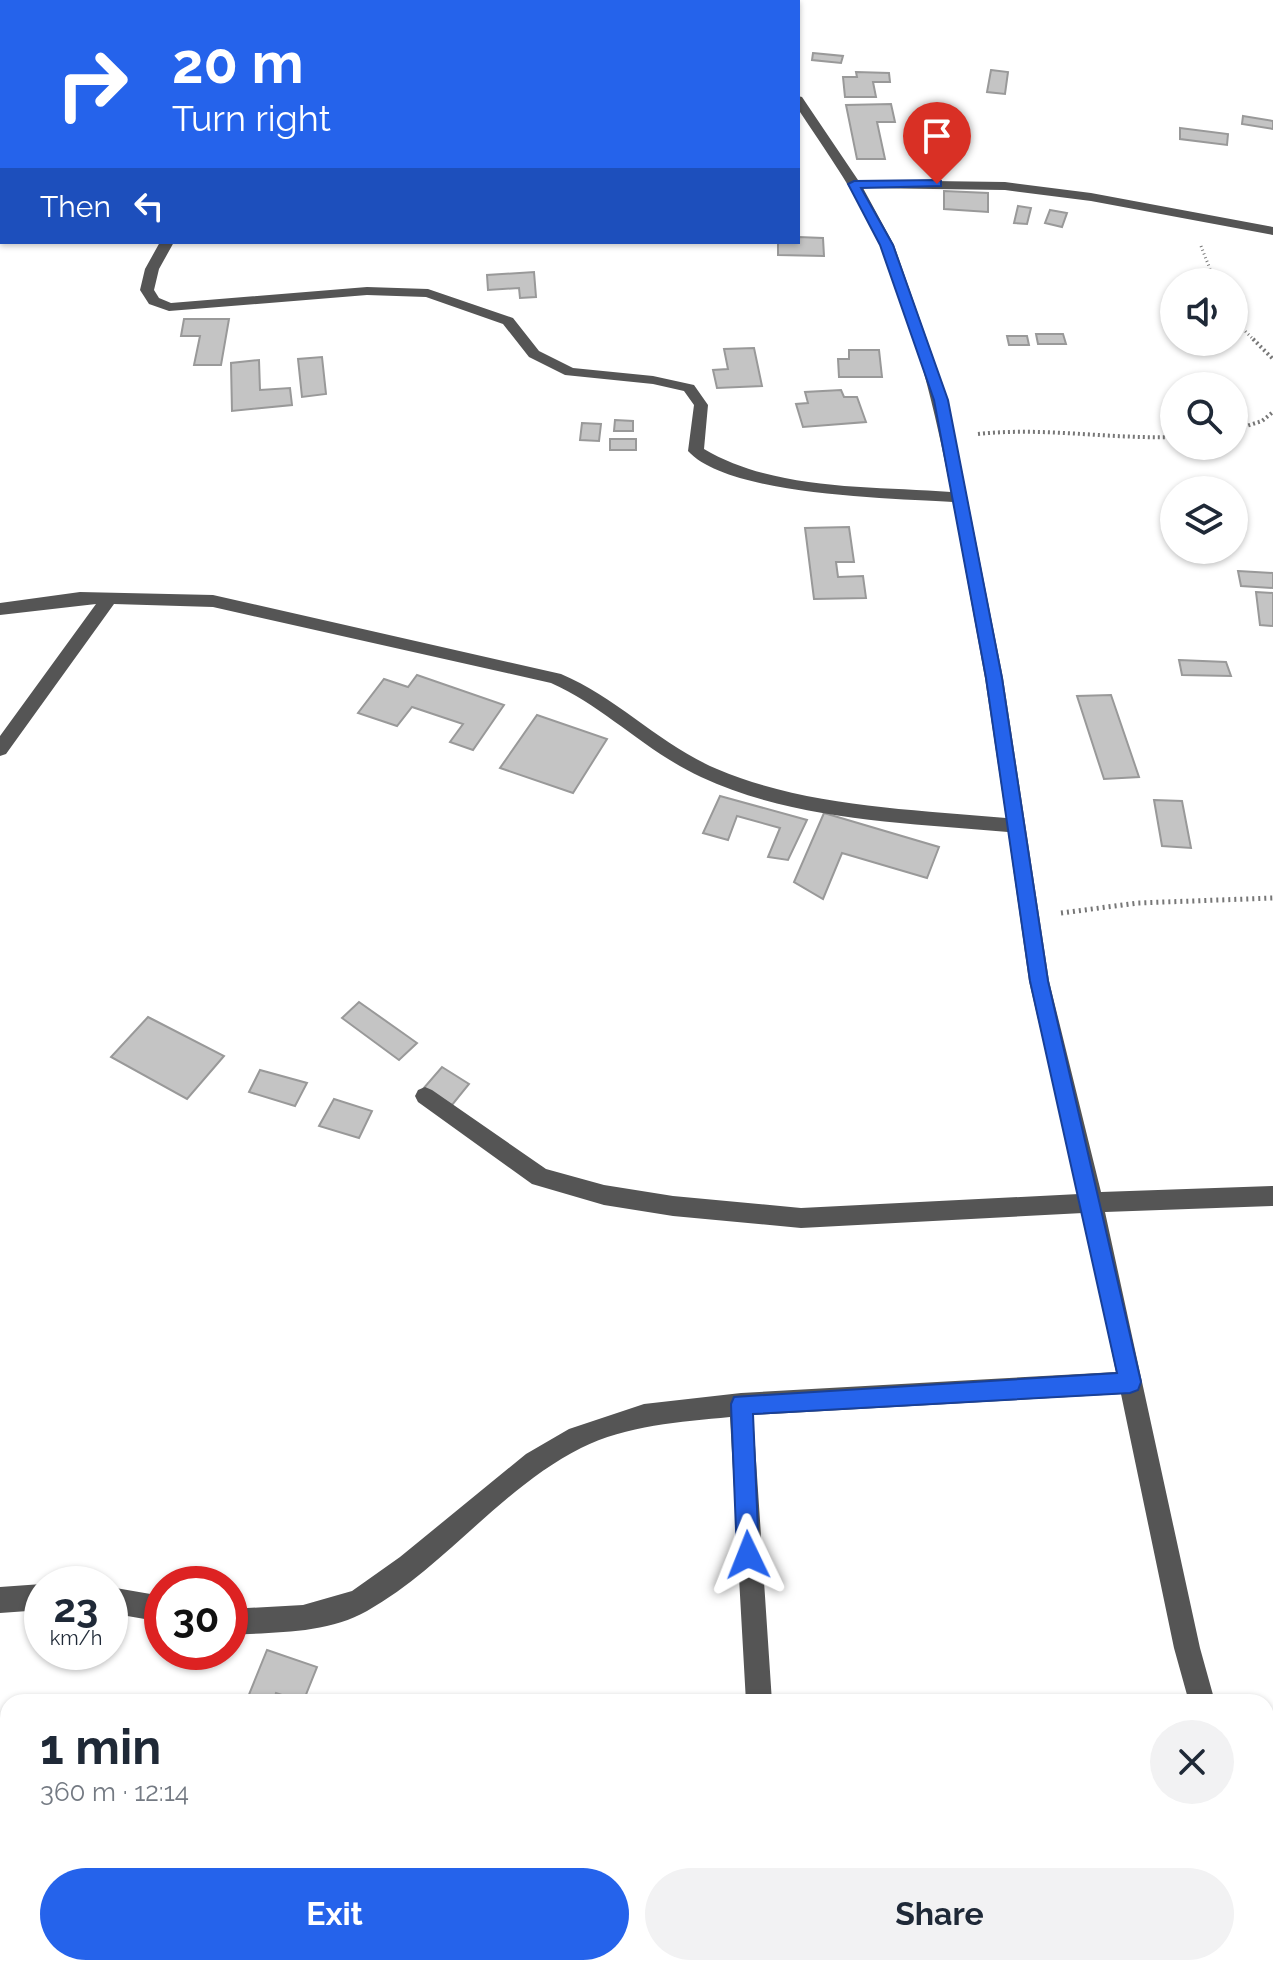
<!DOCTYPE html>
<meta charset="utf-8">
<style>
:root{--surface:#fff;--page:#f2f2f3;--text:#1f2937;--muted:#747a83;--accent:#2563eb}
body{margin:0;font-family:Raleway,sans-serif;background:var(--page);color:var(--text);height:100vh;display:flex;flex-direction:column;font-size:30px;white-space:nowrap}
*{box-sizing:border-box;margin:0}
p{font-size:26px;color:var(--muted)}
.icon{flex:none;width:44px;height:44px;fill:none;stroke:currentColor;stroke-width:2;stroke-linecap:round;stroke-linejoin:round}
.map{position:relative;flex:1;overflow:hidden}
.details{position:absolute;left:0px;top:1694px;width:1274px;height:282px;display:flex;flex-direction:column;background:var(--surface);border-radius:24px 24px 0 0;box-shadow:0 2px 6px #0004}
.details>*{flex:none}
.hud{position:absolute;left:0px;top:0px;width:800px;height:244px;box-shadow:0 2px 6px #0004;background:#2563eb;color:#fff;overflow:hidden}
.tools{position:absolute;left:1160px;top:268px;display:grid;gap:16px}
.tools a{display:grid;place-items:center;width:88px;height:88px;border-radius:50%;background:var(--surface);box-shadow:0 2px 6px #0004;font-size:40px}
.speed{position:absolute;left:24px;top:1566px;display:flex;gap:16px;font-size:40px;font-weight:700;text-align:center}
.speed>*{display:grid;place-content:center;width:104px;height:104px;border-radius:50%;background:var(--surface);box-shadow:0 2px 6px #0004;line-height:1}
.speed small{font-size:20px;font-weight:400}
.speed .limit{border:12px solid #d22;background:#fff;color:#111}
.pin{position:absolute;display:grid;place-items:center;width:68px;height:68px;color:#fff;margin:-82px -34px;border-radius:50% 50% 50% 0;rotate:-45deg;box-shadow:0 0 8px #0007}
.pin .icon{rotate:45deg}
.me{position:absolute;width:88px;margin:-44px;rotate:358deg;stroke-linejoin:round;filter:drop-shadow(0 0 6px #0008)}
.turn{display:flex;align-items:center;gap:28px;height:168px;padding:0 40px;font-size:36px}
.turn .icon{width:104px;height:104px;stroke-width:2.5}
.turn b{display:block;font-size:56px;line-height:68px}
.then{display:flex;align-items:center;height:76px;padding:0 40px;background:#0003;gap:16px;font-size:30px}
.round{display:grid;place-items:center;flex:none;width:84px;height:84px;border-radius:42px;background:var(--page)}
.headline{display:flex;align-items:center;justify-content:space-between;height:136px;padding:0 40px}
h1{font-size:48px;font-weight:700;line-height:60px}
.button{display:flex;gap:16px;margin-top:auto;padding:16px 40px}
.button a{flex:1;height:92px;border-radius:48px;background:var(--accent);color:#fff;font-size:32px;font-weight:700;line-height:92px;text-align:center}
.button a+a{background:var(--page);color:var(--text)}
.map>svg:first-child{display:block}
.building{fill:#c4c4c4;stroke:#999;stroke-width:2}
.lines{fill:none;stroke-linecap:round;stroke-linejoin:round}
.path-far2{stroke:#777;stroke-width:3;stroke-dasharray:1 3;stroke-linecap:butt}
.path-far1{stroke:#777;stroke-width:4;stroke-dasharray:2 3;stroke-linecap:butt}
.path{stroke:#777;stroke-width:5;stroke-dasharray:2 4;stroke-linecap:butt}
.minor{fill:#555;fill-rule:evenodd}
.route{fill:#2563eb;stroke:#184099;stroke-width:2}
</style>
<div class="map">
<svg width="1273" height="1975" viewBox="0 0 1273 1975">
<rect width="100%" height="100%" fill="#fff"/>
<g class="building">
<polygon points="813,53 843,56 841,63 812,60"/>
<polygon points="991,70 1008,72 1005,94 987,92"/>
<polygon points="856,72 889,73 890,82 873,82 876,97 845,97 843,77 857,77"/>
<polygon points="891,104 895,122 877,122 885,159 857,159 846,105"/>
<polygon points="1243,116 1273,121 1273,129 1242,124"/>
<polygon points="1180,128 1228,134 1227,145 1180,139"/>
<polygon points="944,191 988,193 988,212 944,209"/>
<polygon points="1018,206 1031,208 1027,224 1014,223"/>
<polygon points="1050,210 1067,213 1062,227 1045,223"/>
<polygon points="798,237 823,238 824,256 778,255 778,242 798,242"/>
<polygon points="534,272 536,297 520,298 519,288 488,290 487,275"/>
<polygon points="184,319 229,319 221,365 194,365 200,336 181,336"/>
<polygon points="1036,334 1063,334 1066,344 1038,344"/>
<polygon points="1007,336 1027,336 1029,345 1009,345"/>
<polygon points="754,348 762,386 717,388 713,370 728,369 724,349"/>
<polygon points="849,350 879,350 882,377 839,377 838,359 849,359"/>
<polygon points="322,357 326,394 302,397 298,359"/>
<polygon points="259,360 260,390 290,388 292,405 232,411 231,363"/>
<polygon points="841,390 844,397 857,397 866,422 803,427 796,404 808,403 805,392"/>
<polygon points="615,420 633,421 633,431 614,431"/>
<polygon points="582,423 601,424 599,441 580,440"/>
<rect x="610" y="439" width="26" height="11"/>
<polygon points="849,527 854,562 836,562 838,577 863,576 866,598 814,599 805,528"/>
<polygon points="1238,571 1273,573 1273,588 1241,586"/>
<polygon points="1256,592 1273,593 1273,626 1260,625"/>
<polygon points="1179,660 1226,662 1231,676 1182,675"/>
<polygon points="417,675 504,705 473,750 450,742 463,724 412,707 397,726 358,713 384,679 408,687"/>
<polygon points="1111,695 1139,777 1104,779 1077,696"/>
<polygon points="537,715 607,739 573,793 500,768"/>
<polygon points="720,796 807,820 788,860 768,857 780,828 737,816 728,840 703,833"/>
<polygon points="1154,800 1182,801 1191,848 1162,846"/>
<polygon points="824,813 939,847 927,878 842,853 823,899 794,882"/>
<polygon points="359,1002 417,1043 399,1060 342,1018"/>
<polygon points="148,1017 224,1056 187,1099 111,1057"/>
<polygon points="442,1067 469,1084 452,1105 423,1089"/>
<polygon points="260,1070 307,1083 295,1106 249,1092"/>
<polygon points="334,1099 372,1111 359,1138 319,1126"/>
<polygon points="267,1650 317,1667 303,1702 276,1693 273,1702 246,1702"/>
<polygon points="163,1968 201,1968 224,1975 160,1975"/>
</g>
<g class="lines">
<g class="path-far2">
<polyline points="1201,246 1215,282"/>
<polyline points="1234,320 1255,341"/>
</g>
<g class="path-far1">
<polyline points="1253,339 1273,359"/>
<polyline points="1234,430 1262,421 1273,412"/>
<path d="M 978,434 C 1043,427 1108,439 1174,437"/>
</g>
<polyline class="path" points="1061,913 1138,903 1273,898"/>
<g class="minor">
<polygon points="54,0 66,0 53,2"/>
<polygon points="698,0 710,0 712,2 700,2"/>
<rect x="0" y="14" width="2" height="6"/>
<polygon points="2,75 2,85 0,86 0,76"/>
<path d="M 798,96 L 802,97 L 858,180 L 1005,182 L 1091,193 L 1273,227 L 1273,235 L 1091,201 L 1005,190 L 863,188 L 894,245 L 948,400 L 1003,678 L 1049,981 L 1101,1192 L 1273,1186 L 1273,1206 L 1105,1212 L 1200,1648 L 1215,1702 L 1189,1702 L 1174,1648 L 1121,1394 L 753,1415 L 772,1702 L 746,1702 L 730,1417 C 680,1422 627,1425 581,1448 C 500,1489 446,1566 367,1611 C 327,1634 275,1632 230,1635 L 230,1609 L 303,1605 L 352,1591 L 400,1557 L 526,1454 L 569,1429 L 644,1404 L 741,1393 L 1116,1372 L 1083,1213 L 801,1228 L 673,1216 L 604,1205 L 532,1184 L 418,1102 L 415,1096 L 418,1090 L 425,1087 L 432,1090 L 546,1169 L 604,1185 L 673,1196 L 801,1208 L 1079,1194 L 1029,981 L 1008,832 C 906,823 795,821 701,777 C 645,751 605,707 551,683 L 213,607 L 114,604 L 6,754 L 0,756 L 0,736 L 96,604 L 0,615 L 0,603 L 80,592 L 213,595 L 561,674 C 618,698 660,745 717,769 C 807,807 910,809 1006,818 L 985,678 L 953,502 C 892,498 729,496 688,451 L 694,405 L 684,391 L 653,384 L 565,375 L 529,357 L 503,324 L 426,297 L 367,295 L 169,311 L 149,304 L 140,290 L 145,269 L 160,242 L 174,242 L 159,269 L 154,290 L 159,298 L 171,303 L 367,287 L 428,289 L 513,318 L 539,351 L 573,368 L 653,376 L 694,385 L 708,405 L 704,449 C 775,491 870,486 951,492 C 935,408 914,324 880,245 C 859,197 827,153 798,109 Z"/>
<rect x="0" y="147" width="2" height="8"/>
<polygon points="42,1584 42,1610 0,1613 0,1587"/>
<polygon points="110,1587 162,1596 162,1622 110,1613"/>
<polygon points="1266,1908 1273,1911 1273,1960 1266,1957"/>
<polygon points="826,1968 855,1968 858,1975 829,1975"/>
</g>
</g>
<polygon class="route" points="937,180 941,181 941,186 861,188 893,245 948,400 1002,678 1048,981 1141,1382 1138,1390 1130,1393 753,1414 759,1555 756,1563 748,1566 740,1563 737,1555 731,1404 734,1397 1117,1373 1030,981 986,678 934,400 880,245 848,184 854,181"/>
</svg>
<div class="tools">
<a><svg class="icon" aria-label="sound" viewBox="0 0 24 24"><path d="M4 9h4l5-4v14l-5-4H4zM17 9q2 3 0 6"/></svg></a>
<a><svg class="icon" aria-label="search" viewBox="0 0 24 24"><circle cx="10" cy="10" r="6"/><path d="M15 15l6 6"/></svg></a>
<a><svg class="icon" aria-label="layers" viewBox="0 0 24 24"><path d="M12 4l9 5-9 5-9-5zM3 14l9 5 9-5"/></svg></a>
</div>
<div class="speed"><div>23<small>km/h</small></div><div class="limit">30</div></div>
<div class="pin" style="left:937px;top:184px;background:#d93025"><svg class="icon" aria-label="arrive" viewBox="0 0 24 24"><path d="M6 21V4h12l-3 4 3 4H6"/></svg></div>
<svg class="me" style="left:748px;top:1555px" viewBox="-20 -20 40 40"><path d="M0-17L14 15 0 8-14 15z" fill="#2563eb" stroke="#fff" stroke-width="4"/></svg>
<div class="hud">
<div class="turn"><svg class="icon" aria-label="right" viewBox="0 0 24 24"><path d="M7 20v-9h11M14 6l5 5-5 5"/></svg><div><b>20 m</b>Turn right</div></div>
<div class="then">Then<svg class="icon" aria-label="left" viewBox="0 0 24 24"><path d="M17 20v-9H6M10 6l-5 5 5 5"/></svg></div>
</div>
<section class="details">
<div class="headline"><div><h1>1 min</h1><p>360 m · 12:14</p></div><a class="round"><svg class="icon" aria-label="close" viewBox="0 0 24 24"><path d="M6 6l12 12M18 6L6 18"/></svg></a></div>
<div class="button"><a>Exit</a><a>Share</a></div>
</section>
</div>
